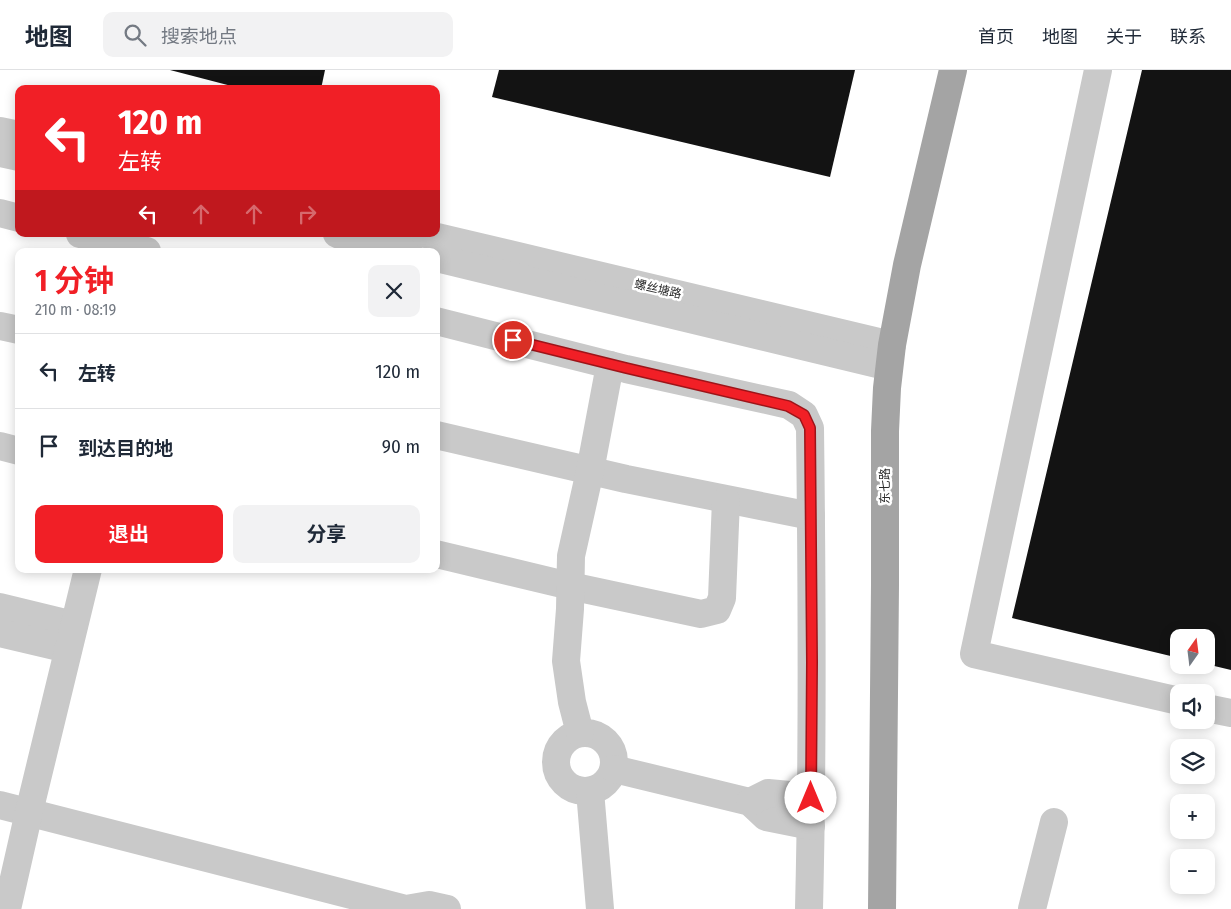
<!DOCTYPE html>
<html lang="zh">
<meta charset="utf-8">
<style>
:root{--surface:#fff;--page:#f2f2f3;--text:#1f2937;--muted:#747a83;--line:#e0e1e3;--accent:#f11f26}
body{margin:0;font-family:"Fira Sans Condensed","Noto Sans SC",sans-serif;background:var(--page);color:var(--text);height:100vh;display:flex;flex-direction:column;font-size:19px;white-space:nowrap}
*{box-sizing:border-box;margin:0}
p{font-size:16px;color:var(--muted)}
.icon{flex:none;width:28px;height:28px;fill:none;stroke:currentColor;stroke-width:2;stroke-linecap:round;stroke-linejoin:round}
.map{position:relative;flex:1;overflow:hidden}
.side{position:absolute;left:15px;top:178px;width:425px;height:325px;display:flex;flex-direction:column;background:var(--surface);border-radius:10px;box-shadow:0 2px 12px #0003}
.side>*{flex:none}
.guide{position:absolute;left:15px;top:15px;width:425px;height:152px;border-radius:10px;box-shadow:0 2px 12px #0003;background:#f11f26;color:#fff;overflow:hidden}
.needle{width:32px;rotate:14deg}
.controls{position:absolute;left:1170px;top:559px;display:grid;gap:10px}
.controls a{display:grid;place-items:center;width:45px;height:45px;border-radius:10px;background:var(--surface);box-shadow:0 2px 12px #0003;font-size:25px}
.pin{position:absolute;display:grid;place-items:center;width:42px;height:42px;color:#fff;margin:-21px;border:2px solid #fff;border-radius:50%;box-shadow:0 1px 5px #0007}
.me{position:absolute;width:55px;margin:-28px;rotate:0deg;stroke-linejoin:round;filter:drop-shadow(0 0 4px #0008)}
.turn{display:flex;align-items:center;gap:18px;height:105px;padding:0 20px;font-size:22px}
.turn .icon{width:65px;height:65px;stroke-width:2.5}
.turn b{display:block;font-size:35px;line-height:42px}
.lanes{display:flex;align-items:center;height:48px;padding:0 20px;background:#0003;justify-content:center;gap:25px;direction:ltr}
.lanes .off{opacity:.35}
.round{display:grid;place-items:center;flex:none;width:52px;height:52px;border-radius:10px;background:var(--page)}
.headline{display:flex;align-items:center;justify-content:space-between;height:85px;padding:0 20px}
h1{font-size:30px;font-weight:700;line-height:38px;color:var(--accent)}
.button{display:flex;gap:10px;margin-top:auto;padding:10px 20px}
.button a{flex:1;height:58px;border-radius:10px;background:var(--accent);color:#fff;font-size:20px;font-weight:700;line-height:58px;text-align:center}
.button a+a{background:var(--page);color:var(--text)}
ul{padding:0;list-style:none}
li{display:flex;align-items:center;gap:15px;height:75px;padding:0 20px;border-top:1px solid var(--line)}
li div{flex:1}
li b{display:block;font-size:19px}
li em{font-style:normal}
header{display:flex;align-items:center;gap:30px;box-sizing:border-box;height:70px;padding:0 25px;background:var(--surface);border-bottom:1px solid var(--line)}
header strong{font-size:24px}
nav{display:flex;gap:28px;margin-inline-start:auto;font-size:18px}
.search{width:350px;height:45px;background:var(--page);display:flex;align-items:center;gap:12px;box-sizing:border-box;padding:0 18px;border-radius:10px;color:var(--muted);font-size:19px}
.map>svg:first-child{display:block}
.building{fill:#131313}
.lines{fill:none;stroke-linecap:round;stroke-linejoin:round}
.minor{stroke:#c9c9c9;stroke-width:28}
.major{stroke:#a4a4a4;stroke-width:28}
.route-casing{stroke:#9d1419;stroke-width:12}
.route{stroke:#f11f26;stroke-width:9}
.labels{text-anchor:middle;stroke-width:5;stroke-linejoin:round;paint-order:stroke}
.street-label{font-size:12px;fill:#2c2c2c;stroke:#fff}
</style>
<header>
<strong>地图</strong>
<div class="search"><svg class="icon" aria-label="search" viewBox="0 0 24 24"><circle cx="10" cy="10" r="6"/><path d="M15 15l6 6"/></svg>搜索地点</div>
<nav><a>首页</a><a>地图</a><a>关于</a><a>联系</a></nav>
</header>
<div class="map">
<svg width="1231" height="839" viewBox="0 0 1231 839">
<rect width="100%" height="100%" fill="#fff"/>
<g class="building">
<polygon points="170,0 325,0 321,19 243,19"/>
<polygon points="499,0 855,0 830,107 492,27"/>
<polygon points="1142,0 1231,0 1231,600 1206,594 1206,568 1179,568 1179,588 1012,548"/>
</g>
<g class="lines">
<g class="minor">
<polyline points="1098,0 974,584 1179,631"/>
<polyline points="0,61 19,65"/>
<polyline points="0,83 19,87"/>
<polyline points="0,143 19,148"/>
<polyline points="80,164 147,181"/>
<polyline points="337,164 409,181"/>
<polyline points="425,164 892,275"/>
<polyline points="436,188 889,297"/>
<path d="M 436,251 L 626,299 L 789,335 L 804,345 L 810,358 C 812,518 813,679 809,839"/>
<polyline points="0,256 19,260"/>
<polyline points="436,365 626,409 811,446"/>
<polyline points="0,376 19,381"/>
<polyline points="436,484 570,516 701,544 717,540 722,528 726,430"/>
<polyline points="0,537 74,555"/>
<polyline points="0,563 68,579"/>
<polyline points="1206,638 1231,643"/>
<circle cx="585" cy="692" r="29"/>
<polyline points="580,663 572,632 566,591 570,539 571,486 590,401 610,295"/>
<polyline points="614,699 750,732 766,747 811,756"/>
<polyline points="590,721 600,839"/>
<polyline points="750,732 768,723 811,727"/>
<polyline points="0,735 406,839 429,835 447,839"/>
<polyline points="7,839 29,742 88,499"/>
<polyline points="1032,839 1054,752"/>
</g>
<polyline class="major" points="882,839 885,515 885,361 887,318 892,275 907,195 953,0"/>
</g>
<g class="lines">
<g class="route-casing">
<polyline id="route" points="513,270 626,298 788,336 804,345 810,358 812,592 811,728"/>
</g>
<use href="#route" class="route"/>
</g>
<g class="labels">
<g class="street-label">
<text transform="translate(658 219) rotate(13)" y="4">螺丝塘路</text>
<text transform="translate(885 416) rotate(-90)" y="4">东七路</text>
</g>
</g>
</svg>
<div class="controls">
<a><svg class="needle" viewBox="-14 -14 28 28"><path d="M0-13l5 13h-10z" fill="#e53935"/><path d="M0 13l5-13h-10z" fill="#747a83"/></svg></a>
<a><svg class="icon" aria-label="sound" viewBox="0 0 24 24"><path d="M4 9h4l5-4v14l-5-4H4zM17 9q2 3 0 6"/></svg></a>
<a><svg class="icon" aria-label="layers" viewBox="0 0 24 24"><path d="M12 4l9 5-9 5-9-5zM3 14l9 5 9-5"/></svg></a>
<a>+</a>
<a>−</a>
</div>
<div class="pin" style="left:513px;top:270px;background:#d93025"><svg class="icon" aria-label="arrive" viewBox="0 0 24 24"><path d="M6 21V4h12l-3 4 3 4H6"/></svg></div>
<svg class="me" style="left:811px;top:728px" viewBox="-20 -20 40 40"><circle r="19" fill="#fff"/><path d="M0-13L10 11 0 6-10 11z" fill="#f11f26"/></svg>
<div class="guide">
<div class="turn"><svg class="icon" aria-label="left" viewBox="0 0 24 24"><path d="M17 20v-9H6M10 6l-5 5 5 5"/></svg><div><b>120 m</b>左转</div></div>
<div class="lanes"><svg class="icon" aria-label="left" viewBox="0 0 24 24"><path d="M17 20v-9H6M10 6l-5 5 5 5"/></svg><svg class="icon off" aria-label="ahead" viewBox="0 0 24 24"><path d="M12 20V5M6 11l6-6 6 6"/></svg><svg class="icon off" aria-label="ahead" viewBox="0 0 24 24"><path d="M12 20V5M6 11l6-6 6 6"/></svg><svg class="icon off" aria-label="right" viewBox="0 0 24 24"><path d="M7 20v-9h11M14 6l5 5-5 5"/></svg></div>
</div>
<section class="side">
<div class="headline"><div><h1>1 分钟</h1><p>210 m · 08:19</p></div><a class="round"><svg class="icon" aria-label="close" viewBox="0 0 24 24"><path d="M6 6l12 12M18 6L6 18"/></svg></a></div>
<ul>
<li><svg class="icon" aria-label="left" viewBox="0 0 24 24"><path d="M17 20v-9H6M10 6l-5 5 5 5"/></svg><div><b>左转</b></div><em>120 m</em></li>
<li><svg class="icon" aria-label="arrive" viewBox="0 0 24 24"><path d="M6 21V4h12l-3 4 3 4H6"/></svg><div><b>到达目的地</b></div><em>90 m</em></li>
</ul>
<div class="button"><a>退出</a><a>分享</a></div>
</section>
</div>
